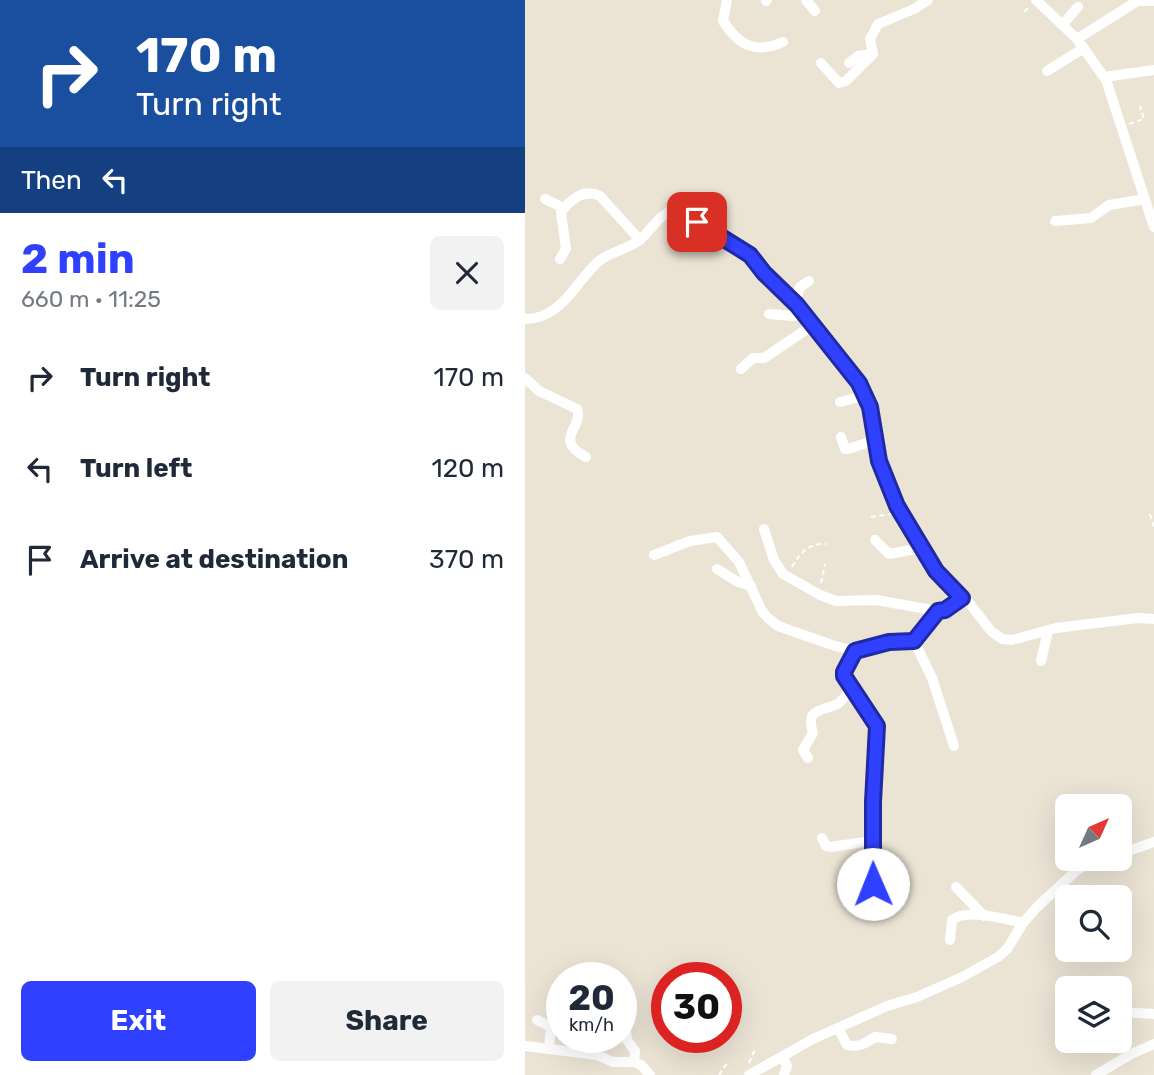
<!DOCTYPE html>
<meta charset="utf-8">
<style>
:root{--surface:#fff;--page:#f2f2f3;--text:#1f2937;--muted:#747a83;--accent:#2f41ff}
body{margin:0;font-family:Rubik,sans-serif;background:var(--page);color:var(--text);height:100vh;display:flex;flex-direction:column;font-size:26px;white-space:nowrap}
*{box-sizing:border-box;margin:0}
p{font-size:23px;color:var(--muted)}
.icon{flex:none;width:38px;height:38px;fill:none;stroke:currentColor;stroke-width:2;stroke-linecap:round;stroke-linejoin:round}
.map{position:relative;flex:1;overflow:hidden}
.panel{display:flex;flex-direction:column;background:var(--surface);width:525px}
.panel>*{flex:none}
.guide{background:#1a4fa0;color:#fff;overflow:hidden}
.needle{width:46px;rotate:45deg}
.controls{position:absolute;left:530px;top:794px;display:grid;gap:14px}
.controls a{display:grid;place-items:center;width:77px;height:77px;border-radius:10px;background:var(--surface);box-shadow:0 7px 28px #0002;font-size:35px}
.speed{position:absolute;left:21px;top:962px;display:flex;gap:14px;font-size:35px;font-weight:700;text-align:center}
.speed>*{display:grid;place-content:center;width:91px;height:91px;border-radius:50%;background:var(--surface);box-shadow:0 7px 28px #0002;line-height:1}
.speed small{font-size:18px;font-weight:400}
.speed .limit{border:10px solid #d22;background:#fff;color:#111}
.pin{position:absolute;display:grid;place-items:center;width:60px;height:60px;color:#fff;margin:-30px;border-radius:14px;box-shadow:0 4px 10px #0006}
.me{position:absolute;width:77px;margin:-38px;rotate:359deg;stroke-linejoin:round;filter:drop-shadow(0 0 5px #0008)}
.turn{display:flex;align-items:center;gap:24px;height:147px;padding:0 21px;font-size:32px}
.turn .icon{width:91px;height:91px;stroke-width:2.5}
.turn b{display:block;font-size:49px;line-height:60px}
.then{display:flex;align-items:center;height:66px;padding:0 21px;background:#0003;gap:14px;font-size:26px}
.round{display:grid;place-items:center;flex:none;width:74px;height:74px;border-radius:10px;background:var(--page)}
.head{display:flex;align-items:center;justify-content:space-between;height:119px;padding:0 21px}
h1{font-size:42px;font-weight:700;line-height:52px;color:var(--accent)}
.action{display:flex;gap:14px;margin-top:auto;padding:14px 21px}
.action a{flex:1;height:80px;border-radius:10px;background:var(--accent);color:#fff;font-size:28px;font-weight:700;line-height:80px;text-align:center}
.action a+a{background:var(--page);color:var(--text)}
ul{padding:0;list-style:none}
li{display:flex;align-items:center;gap:21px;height:91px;padding:0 21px}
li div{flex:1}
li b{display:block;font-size:26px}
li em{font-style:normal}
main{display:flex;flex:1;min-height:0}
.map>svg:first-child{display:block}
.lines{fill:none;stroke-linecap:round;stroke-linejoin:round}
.path{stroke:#fff;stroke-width:2;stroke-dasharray:5 3.5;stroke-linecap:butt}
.minor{stroke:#fff;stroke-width:10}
.route-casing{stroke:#1f2aa6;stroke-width:18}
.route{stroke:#2f41ff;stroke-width:12}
</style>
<main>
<section class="panel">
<div class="guide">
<div class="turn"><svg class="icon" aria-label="right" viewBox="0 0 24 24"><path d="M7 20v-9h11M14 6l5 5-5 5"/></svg><div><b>170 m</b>Turn right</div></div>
<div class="then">Then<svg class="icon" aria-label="left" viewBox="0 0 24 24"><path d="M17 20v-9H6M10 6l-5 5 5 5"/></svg></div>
</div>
<div class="head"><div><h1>2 min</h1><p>660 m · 11:25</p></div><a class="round"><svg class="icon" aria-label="close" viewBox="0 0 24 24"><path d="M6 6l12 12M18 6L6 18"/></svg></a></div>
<ul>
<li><svg class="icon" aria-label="right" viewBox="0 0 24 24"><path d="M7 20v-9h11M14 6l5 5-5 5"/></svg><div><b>Turn right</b></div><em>170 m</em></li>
<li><svg class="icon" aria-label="left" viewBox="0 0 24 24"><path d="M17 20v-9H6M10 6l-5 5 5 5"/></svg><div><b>Turn left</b></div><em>120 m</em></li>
<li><svg class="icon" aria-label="arrive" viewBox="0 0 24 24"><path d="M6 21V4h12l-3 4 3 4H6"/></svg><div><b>Arrive at destination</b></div><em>370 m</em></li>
</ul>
<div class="action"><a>Exit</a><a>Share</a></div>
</section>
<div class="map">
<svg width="629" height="1075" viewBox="0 0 629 1075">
<rect width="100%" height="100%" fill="#ebe4d5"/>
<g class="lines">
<g class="path">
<polyline points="499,12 505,6"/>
<polyline points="604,124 619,119 615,106"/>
<polyline points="625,514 629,527"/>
<polyline points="346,517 366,514"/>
<path d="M 267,567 C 275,553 283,543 301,544"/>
<polyline points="296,583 300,564"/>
<polyline points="224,1063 230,1049"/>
<polyline points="194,1075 202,1063"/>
</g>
<g class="minor">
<path d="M 202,0 L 198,21 C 214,46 231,54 258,42"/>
<polyline points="281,0 290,11"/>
<polyline points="511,0 552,39 581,80 629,227"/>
<polyline points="241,1 242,0"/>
<polyline points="612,1 629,1"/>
<polyline points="538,24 553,7"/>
<polyline points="552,39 614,0"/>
<polyline points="296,63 314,83 321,81 348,54 345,39 353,24 389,9 403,0"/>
<polyline points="324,63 333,56 348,54"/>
<polyline points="522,71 559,48"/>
<polyline points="579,77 629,70"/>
<polyline points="20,199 39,208"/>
<polyline points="530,221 566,218 584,205 620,199"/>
<path d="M 35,259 L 41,249 L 36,212 C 46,199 59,188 75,196 L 115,240"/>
<polyline points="270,303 275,287 284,281"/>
<polyline points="244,314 269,316 276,311"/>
<path d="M 0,319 C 37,319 50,282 74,261 C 87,251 105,249 117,238 C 127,228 139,209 154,209 L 225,255 L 239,273 L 272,305 L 327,373 L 342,395 L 354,461 L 372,506 L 416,579 L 445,604 L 466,631 L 477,639 L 487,640 L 531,628 L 613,618 L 629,619"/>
<polyline points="216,369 228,358 239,358 288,325"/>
<path d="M 0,378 L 14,391 L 52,409 C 59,428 27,439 61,457"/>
<polyline points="315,402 342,395"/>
<polyline points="316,437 320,449 323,449 351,440"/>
<polyline points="239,529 249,560 258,574 295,595 311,601 351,600 413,611 420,610 437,598"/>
<polyline points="350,540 364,554 397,548"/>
<polyline points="129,555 165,541 192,537 214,562 237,611 243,618 253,626 307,645 329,651 364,642 389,641 413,611"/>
<polyline points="192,569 213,582 226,586"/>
<polyline points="389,641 407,678 429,746"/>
<polyline points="516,661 523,631"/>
<path d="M 283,758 L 278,750 L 288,733 C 280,708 296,712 312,704 C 318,701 322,693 327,687"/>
<polyline points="297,838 301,846 305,847 347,841"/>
<polyline points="595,854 629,842"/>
<polyline points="431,887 459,916"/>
<polyline points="327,892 344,887 348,884 348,802 353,731 350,721 319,676 329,651"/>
<path d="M 425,940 L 427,920 C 443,908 479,919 498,923"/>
<polyline points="595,1012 629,1014"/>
<polyline points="12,1020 26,1027 24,1048"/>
<path d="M 313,1028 L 322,1045 C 333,1048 341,1043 350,1037 L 367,1039"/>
<polyline points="96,1030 101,1031 102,1040 110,1051 109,1062"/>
<polyline points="0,1046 72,1055 88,1062 109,1062 116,1065 125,1075"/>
<polyline points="257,1057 262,1066 259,1075"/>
<polyline points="224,1075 288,1039 362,1006 392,997 437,977 473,957 482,949 498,923 512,907 551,871 561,864 580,859"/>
<polyline points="571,1075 606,1054 629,1044"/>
</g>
</g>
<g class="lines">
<g class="route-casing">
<polyline id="route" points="172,222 225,255 239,273 272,305 334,383 345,407 354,461 372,506 411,571 437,598 420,610 413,611 389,641 364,642 330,651 319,672 319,676 352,726 348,802 348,884"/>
</g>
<use href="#route" class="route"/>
</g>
</svg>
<div class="controls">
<a><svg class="needle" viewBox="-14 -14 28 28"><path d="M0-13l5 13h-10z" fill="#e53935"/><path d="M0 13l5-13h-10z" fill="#747a83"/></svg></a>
<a><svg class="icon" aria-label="search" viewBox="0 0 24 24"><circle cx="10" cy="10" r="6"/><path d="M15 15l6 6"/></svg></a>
<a><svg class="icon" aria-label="layers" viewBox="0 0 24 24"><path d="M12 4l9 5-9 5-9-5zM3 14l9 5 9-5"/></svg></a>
</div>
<div class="speed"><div>20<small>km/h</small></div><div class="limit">30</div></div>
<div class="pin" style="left:172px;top:222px;background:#d93025"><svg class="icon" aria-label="arrive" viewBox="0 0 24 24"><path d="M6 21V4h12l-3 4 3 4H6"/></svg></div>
<svg class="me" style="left:348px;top:884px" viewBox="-20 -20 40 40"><circle r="19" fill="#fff"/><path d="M0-13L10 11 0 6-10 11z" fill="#2f41ff"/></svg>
</div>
</main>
